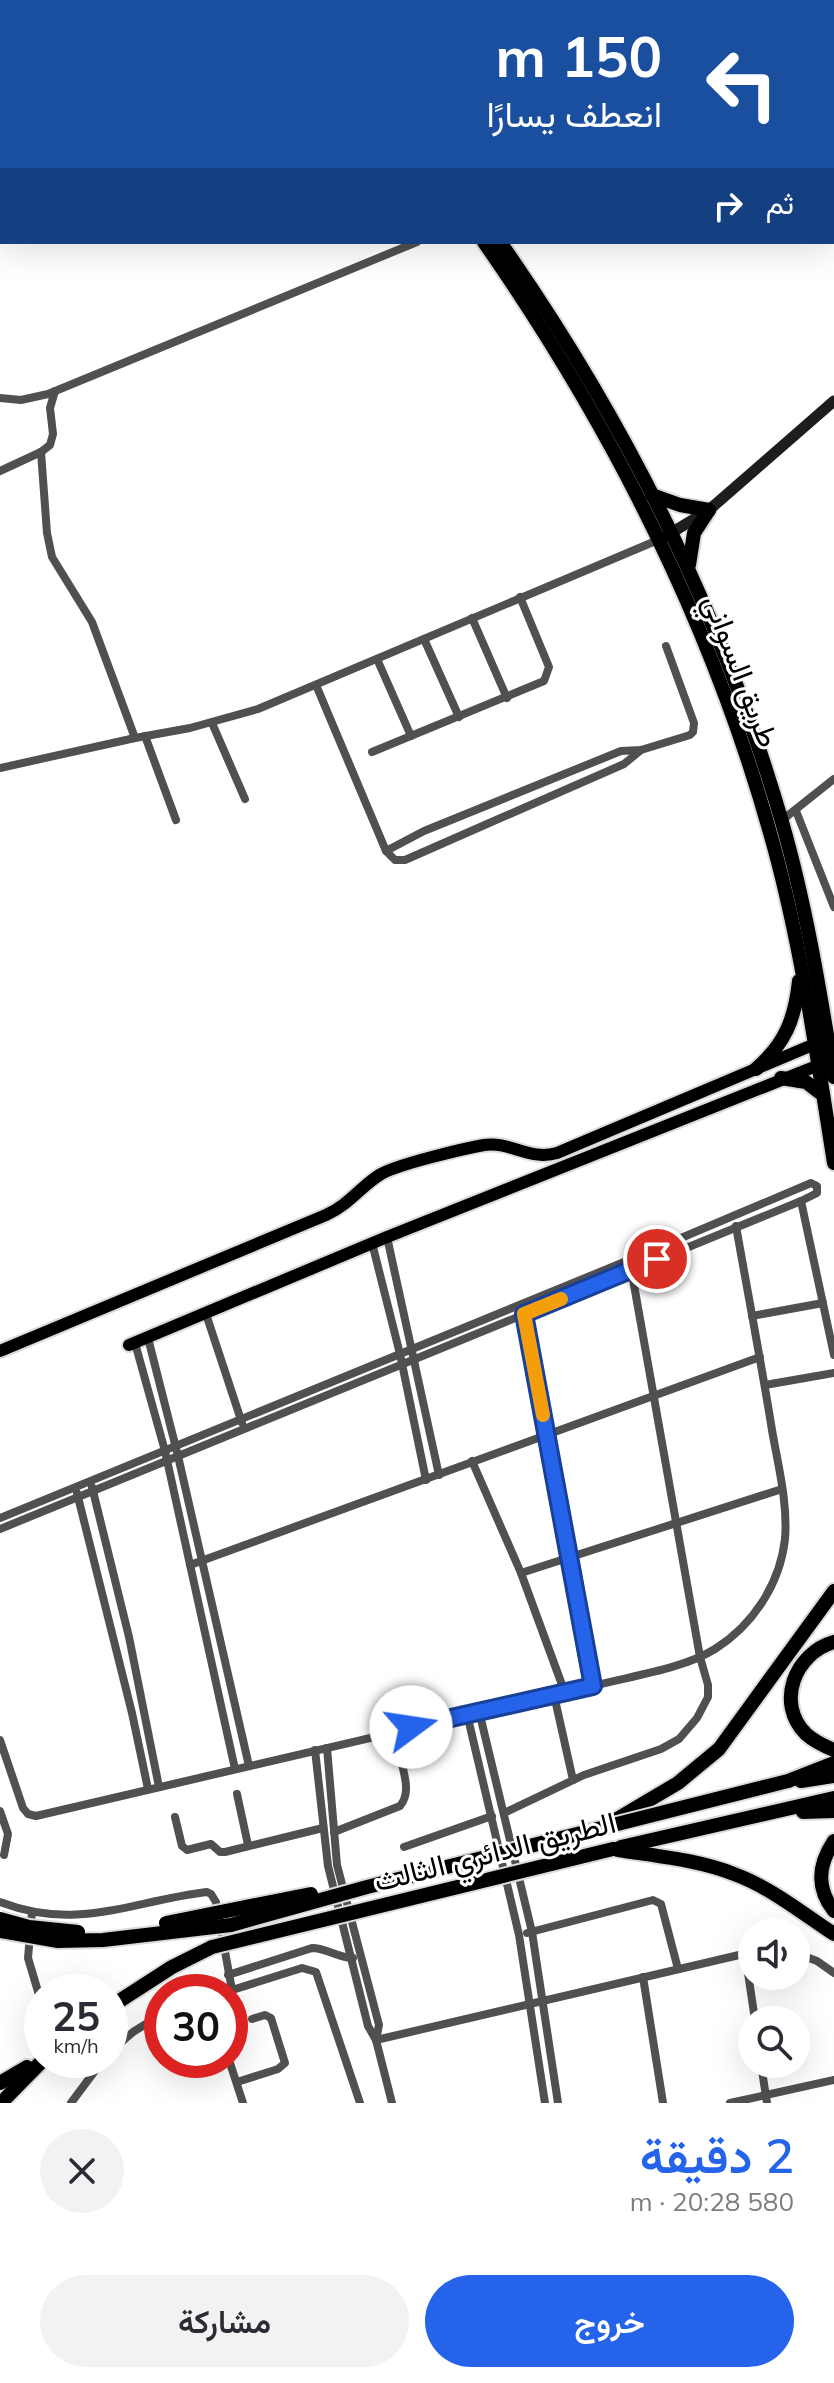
<!DOCTYPE html>
<html lang="ar">
<meta charset="utf-8">
<style>
:root{--surface:#fff;--page:#f2f2f3;--text:#2b2b33;--muted:#7c7c81;--accent:#2563eb}
body{margin:0;font-family:Mulish,Vazirmatn,sans-serif;background:var(--page);color:var(--text);direction:rtl;height:100vh;display:flex;flex-direction:column;font-size:30px;white-space:nowrap}
*{box-sizing:border-box;margin:0}
p{font-size:26px;color:var(--muted)}
.icon{flex:none;width:44px;height:44px;fill:none;stroke:currentColor;stroke-width:2;stroke-linecap:round;stroke-linejoin:round}
.map{position:relative;height:2103px;overflow:hidden;direction:ltr}
.sheet{display:flex;flex-direction:column;background:var(--surface);flex:1}
.sheet>*{flex:none}
.guide{position:absolute;left:0px;top:0px;width:834px;height:244px;box-shadow:0 8px 32px #0002;direction:rtl;background:#1a4fa0;color:#fff;overflow:hidden}
.fabs{position:absolute;left:738px;top:1918px;display:grid;gap:16px}
.fabs a{display:grid;place-items:center;width:72px;height:72px;border-radius:50%;background:var(--surface);box-shadow:0 8px 32px #0002;font-size:40px}
.speed{position:absolute;left:24px;top:1974px;display:flex;gap:16px;font-size:40px;font-weight:700;text-align:center}
.speed>*{display:grid;place-content:center;width:104px;height:104px;border-radius:50%;background:var(--surface);box-shadow:0 8px 32px #0002;line-height:1}
.speed small{font-size:20px;font-weight:400}
.speed .limit{border:12px solid #d22;background:#fff;color:#111}
.pin{position:absolute;display:grid;place-items:center;width:68px;height:68px;color:#fff;margin:-34px;border:4px solid #fff;border-radius:50%;box-shadow:0 2px 8px #0007}
.me{position:absolute;width:88px;margin:-44px;rotate:76deg;stroke-linejoin:round;filter:drop-shadow(0 0 6px #0008)}
.turn{display:flex;align-items:center;gap:28px;height:168px;padding:0 40px;font-size:36px}
.turn .icon{width:104px;height:104px;stroke-width:2.5}
.turn b{display:block;font-size:56px;line-height:68px}
.then{display:flex;align-items:center;height:76px;padding:0 40px;background:#0003;gap:16px;font-size:30px}
.round{display:grid;place-items:center;flex:none;width:84px;height:84px;border-radius:42px;background:var(--page)}
.summary{display:flex;align-items:center;justify-content:space-between;height:136px;padding:0 40px}
h1{font-size:48px;font-weight:600;line-height:60px;color:var(--accent)}
.cta{display:flex;gap:16px;margin-top:auto;padding:16px 40px}
.cta a{flex:1;height:92px;border-radius:48px;background:var(--accent);color:#fff;font-size:32px;font-weight:600;line-height:92px;text-align:center}
.cta a+a{background:var(--page);color:var(--text)}
.map>svg:first-child{display:block}
.lines{fill:none;stroke-linecap:round;stroke-linejoin:round}
.primary-casing{stroke:#dbdbdb;stroke-width:16}
.highway-casing{stroke:#dbdbdb;stroke-width:18}
.street{stroke:#505050;stroke-width:8}
.secondary{stroke:#1d1d1d;stroke-width:11}
.primary{stroke:#000;stroke-width:12}
.highway{stroke:#000;stroke-width:14}
.highway-bridge-casing{stroke:#dbdbdb;stroke-width:18;stroke-linecap:butt}
.highway-bridge{stroke:#000;stroke-width:14}
.route-casing{stroke:#184099;stroke-width:20}
.route{stroke:#2563eb;stroke-width:14}
.slow{stroke:#f59e0b;stroke-width:14}
.labels{text-anchor:middle;stroke-width:6;stroke-linejoin:round;paint-order:stroke}
.street-label{font-size:30px;fill:#000;stroke:#fff}
</style>
<div class="map">
<svg width="834" height="2103" viewBox="0 0 834 2103">
<rect width="100%" height="100%" fill="#fff"/>
<g class="lines">
<g class="primary-casing">
<g id="primary">
<polyline points="129,1345 387,1237 824,1063"/>
<path d="M 0,1351 L 326,1215 C 350,1204 361,1186 381,1174 C 399,1164 462,1149 484,1145 C 510,1141 530,1161 557,1153 L 822,1041"/>
</g>
</g>
<g class="highway-casing">
<g id="highway">
<polyline points="309,0 310,2"/>
<polyline points="332,0 333,2"/>
<path d="M 484,242 C 612,426 715,630 774,847 C 802,950 817,1057 834,1163"/>
<path d="M 500,242 C 624,419 722,615 782,822 C 806,905 820,992 834,1077"/>
<polyline points="652,495 680,505 709,510"/>
<polyline points="689,565 694,533 709,510"/>
<path d="M 756,1069 C 785,1044 795,1019 799,981"/>
<polyline points="781,1078 806,1082 823,1095"/>
<path d="M 834,1642 C 795,1653 775,1703 806,1734 C 814,1741 824,1746 834,1750"/>
<polyline points="788,1781 834,1763"/>
<polyline points="801,1781 834,1776"/>
<polyline points="803,1812 834,1811"/>
<polyline points="607,1825 678,1783 719,1749 834,1591"/>
<path d="M 834,1841 C 818,1865 816,1888 834,1911"/>
<polyline points="621,1847 834,1798"/>
<path d="M 613,1849 C 653,1856 696,1859 734,1874 C 770,1887 802,1913 834,1934"/>
<polyline points="110,2007 172,1967 212,1947"/>
<polyline points="0,2083 27,2067"/>
<polyline points="1,2103 43,2060"/>
</g>
</g>
<g class="street">
<polyline points="0,398 21,400 48,394 417,242"/>
<polyline points="41,452 47,533 52,557 92,622 135,738"/>
<polyline points="0,471 41,452 50,445 53,434 50,408 55,391"/>
<polyline points="472,618 507,698"/>
<polyline points="424,639 459,717"/>
<polyline points="377,659 411,736"/>
<polyline points="316,685 386,851 395,860 405,860 624,764 641,750"/>
<polyline points="212,723 245,799"/>
<polyline points="145,736 176,820"/>
<polyline points="372,752 544,681 549,667 520,597"/>
<polyline points="0,768 135,738 190,728 258,709 658,540"/>
<polyline points="796,811 834,907"/>
<polyline points="781,821 834,779"/>
<polyline points="386,851 424,831 621,751 641,750 690,735 693,732 694,723 666,646"/>
<polyline points="801,1201 834,1355"/>
<polyline points="387,1237 439,1475"/>
<polyline points="372,1243 400,1354 426,1480"/>
<polyline points="523,1310 593,1686"/>
<polyline points="206,1314 242,1423"/>
<polyline points="752,1316 823,1303"/>
<polyline points="148,1338 178,1456 249,1766"/>
<polyline points="135,1343 165,1451 235,1769"/>
<polyline points="765,1385 834,1373"/>
<polyline points="472,1461 521,1573 565,1693"/>
<polyline points="92,1487 129,1637 159,1787"/>
<polyline points="77,1493 132,1713 148,1789"/>
<polyline points="0,1518 629,1260 811,1183 817,1186 817,1193 801,1201 0,1529"/>
<polyline points="190,1565 760,1357"/>
<polyline points="521,1573 782,1489"/>
<polyline points="554,1695 573,1780"/>
<polyline points="479,1711 532,1932 558,2103"/>
<polyline points="467,1714 519,1935 545,2103"/>
<path d="M 0,1740 L 23,1808 L 28,1814 L 36,1816 L 593,1686 C 631,1676 683,1669 715,1649 C 753,1625 780,1584 785,1539 C 788,1503 778,1465 772,1430 C 761,1362 748,1294 736,1226"/>
<polyline points="327,1748 337,1865 379,2025 376,2040"/>
<polyline points="315,1750 328,1866 368,2026 376,2040 392,2103"/>
<polyline points="237,1794 248,1845"/>
<polyline points="0,1811 8,1834 4,1855"/>
<polyline points="504,1813 584,1775 661,1749 679,1739 697,1718 708,1697 708,1685 700,1657 631,1268"/>
<polyline points="175,1817 182,1846 187,1850 211,1844 220,1852 225,1852 323,1828"/>
<path d="M 334,1832 L 400,1806 C 412,1792 403,1772 400,1755"/>
<polyline points="404,1847 492,1816"/>
<path d="M 0,1902 C 78,1932 131,1901 207,1892 L 211,1894 L 216,1902 L 232,1990"/>
<polyline points="32,1912 28,1958 42,2005"/>
<polyline points="527,1933 653,1900 661,1904 678,1969"/>
<polyline points="745,1953 755,2020"/>
<polyline points="796,1953 817,1961 834,1973"/>
<path d="M 228,1975 L 312,1948 C 327,1948 338,1958 353,1958"/>
<polyline points="643,1977 663,2103"/>
<polyline points="226,1992 302,1968 316,1972 360,2103"/>
<polyline points="376,2040 752,1952"/>
<polyline points="110,2052 133,2032 162,2014"/>
<polyline points="85,2060 95,2069"/>
<polyline points="229,2060 243,2103"/>
<polyline points="761,2064 767,2103"/>
<polyline points="237,2082 278,2069 285,2063 271,2018 265,2015 252,2019"/>
<polyline points="71,2103 103,2060"/>
<polyline points="730,2103 834,2080"/>
</g>
<polyline class="secondary" points="666,536 709,510 834,401"/>
<use href="#primary" class="primary"/>
<use href="#highway" class="highway"/>
<g class="highway-bridge-casing">
<g id="highway-bridge">
<polyline points="0,1919 29,1927 78,1932"/>
<polyline points="166,1923 311,1894"/>
<polyline points="0,1931 58,1941 103,1940 231,1925 367,1887 788,1781"/>
<polyline points="212,1947 613,1849"/>
</g>
</g>
<use href="#highway-bridge" class="highway-bridge"/>
</g>
<g class="lines">
<g class="route-casing">
<polyline id="route" points="411,1727 593,1686 524,1314 657,1259"/>
</g>
<use href="#route" class="route"/>
<polyline class="slow" points="543,1415 524,1314 561,1299"/>
</g>
<g class="labels">
<g class="street-label">
<text transform="translate(741 671) rotate(69)" y="10">طريق السواني</text>
<text transform="translate(495 1852) rotate(-14)" y="10">الطريق الدائري الثالث</text>
</g>
</g>
</svg>
<div class="fabs">
<a><svg class="icon" aria-label="sound" viewBox="0 0 24 24"><path d="M4 9h4l5-4v14l-5-4H4zM17 9q2 3 0 6"/></svg></a>
<a><svg class="icon" aria-label="search" viewBox="0 0 24 24"><circle cx="10" cy="10" r="6"/><path d="M15 15l6 6"/></svg></a>
</div>
<div class="speed"><div>25<small>km/h</small></div><div class="limit">30</div></div>
<div class="pin" style="left:657px;top:1259px;background:#d93025"><svg class="icon" aria-label="arrive" viewBox="0 0 24 24"><path d="M6 21V4h12l-3 4 3 4H6"/></svg></div>
<svg class="me" style="left:411px;top:1727px" viewBox="-20 -20 40 40"><circle r="19" fill="#fff"/><path d="M0-13L10 11 0 6-10 11z" fill="#2563eb"/></svg>
<div class="guide">
<div class="turn"><svg class="icon" aria-label="left" viewBox="0 0 24 24"><path d="M17 20v-9H6M10 6l-5 5 5 5"/></svg><div><b>150 m</b>انعطف يسارًا</div></div>
<div class="then">ثم<svg class="icon" aria-label="right" viewBox="0 0 24 24"><path d="M7 20v-9h11M14 6l5 5-5 5"/></svg></div>
</div>
</div>
<section class="sheet">
<div class="summary"><div><h1>2 دقيقة</h1><p>580 m · 20:28</p></div><a class="round"><svg class="icon" aria-label="close" viewBox="0 0 24 24"><path d="M6 6l12 12M18 6L6 18"/></svg></a></div>
<div class="cta"><a>خروج</a><a>مشاركة</a></div>
</section>
